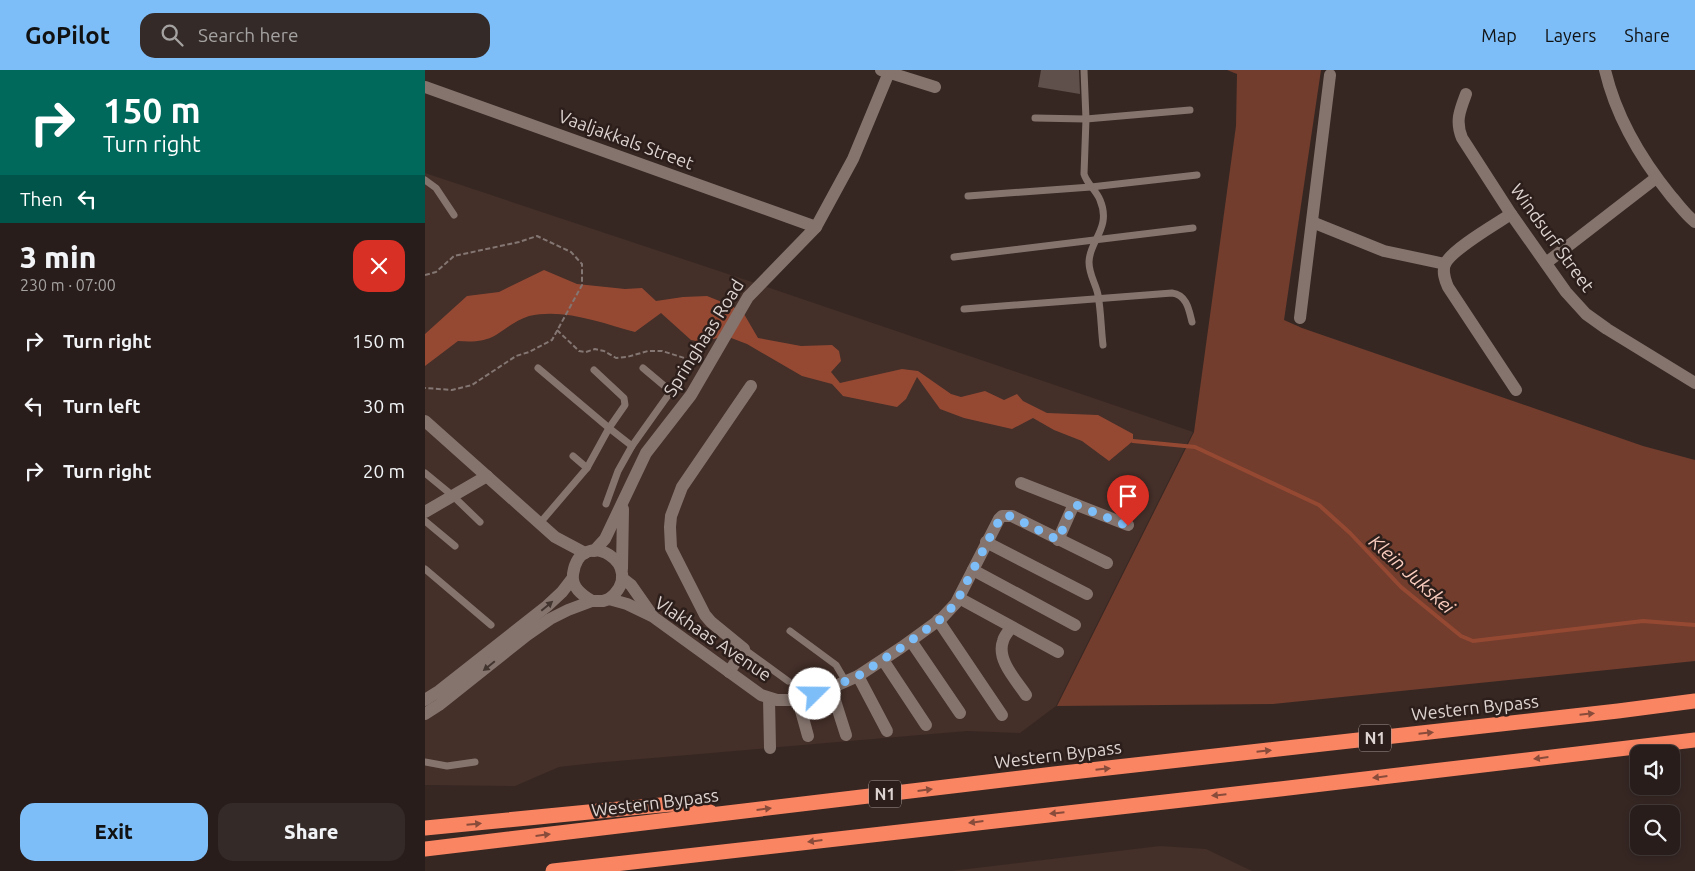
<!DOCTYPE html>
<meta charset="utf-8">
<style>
:root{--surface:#281d1a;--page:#342a27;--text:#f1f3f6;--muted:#a5a2a2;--line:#443b39;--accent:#7dbef9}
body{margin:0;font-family:Ubuntu,sans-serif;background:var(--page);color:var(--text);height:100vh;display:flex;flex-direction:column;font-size:19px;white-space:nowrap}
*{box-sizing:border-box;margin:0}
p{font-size:16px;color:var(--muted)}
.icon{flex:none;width:28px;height:28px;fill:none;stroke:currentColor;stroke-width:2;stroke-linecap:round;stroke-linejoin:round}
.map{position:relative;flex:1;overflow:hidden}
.sheet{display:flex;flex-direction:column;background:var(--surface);width:425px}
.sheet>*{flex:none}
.hud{background:#00695c;color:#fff;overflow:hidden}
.tools{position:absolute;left:1205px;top:675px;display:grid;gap:10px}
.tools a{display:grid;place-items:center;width:50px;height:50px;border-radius:10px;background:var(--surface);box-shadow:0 2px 8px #0003,0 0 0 1px var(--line);font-size:25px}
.pin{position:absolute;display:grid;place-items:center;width:42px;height:42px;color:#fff;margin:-51px -21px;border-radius:50% 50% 50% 0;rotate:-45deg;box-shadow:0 0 5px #0007}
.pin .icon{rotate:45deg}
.me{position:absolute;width:55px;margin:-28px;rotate:68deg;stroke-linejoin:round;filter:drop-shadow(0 0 4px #0008)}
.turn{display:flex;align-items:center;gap:18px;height:105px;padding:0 20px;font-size:22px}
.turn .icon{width:65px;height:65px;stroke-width:2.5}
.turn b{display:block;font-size:35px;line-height:42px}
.then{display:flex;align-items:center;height:48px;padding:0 20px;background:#0003;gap:10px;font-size:19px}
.round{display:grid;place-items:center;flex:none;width:52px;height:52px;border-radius:15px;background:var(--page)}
.summary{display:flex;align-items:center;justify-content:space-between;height:85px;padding:0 20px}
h1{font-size:30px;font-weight:800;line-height:38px}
.action{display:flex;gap:10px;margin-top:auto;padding:10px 20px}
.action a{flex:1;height:58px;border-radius:15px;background:var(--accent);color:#111;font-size:20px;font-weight:800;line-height:58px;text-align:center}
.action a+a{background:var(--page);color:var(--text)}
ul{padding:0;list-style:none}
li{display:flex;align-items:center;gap:15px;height:65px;padding:0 20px}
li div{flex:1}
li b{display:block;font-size:19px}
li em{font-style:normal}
header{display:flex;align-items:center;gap:30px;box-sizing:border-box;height:70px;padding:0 25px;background:var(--accent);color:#111}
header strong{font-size:24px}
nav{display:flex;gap:28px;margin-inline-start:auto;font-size:18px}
.search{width:350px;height:45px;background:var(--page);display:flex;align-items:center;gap:12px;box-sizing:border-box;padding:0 18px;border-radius:15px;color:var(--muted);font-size:19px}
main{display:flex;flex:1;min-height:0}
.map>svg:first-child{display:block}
.built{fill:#442f29}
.green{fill:#723d2d}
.water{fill:#954933}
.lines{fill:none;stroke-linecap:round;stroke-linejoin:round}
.stream{stroke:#954933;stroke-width:4}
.building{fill:#60504b}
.path{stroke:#847773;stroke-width:2;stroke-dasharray:5 2.5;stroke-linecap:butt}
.service{stroke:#85746e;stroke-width:7}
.minor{stroke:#85746e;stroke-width:12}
.motorway{stroke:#fa8563;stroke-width:15}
.oneway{fill:#42342f}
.oneway2{fill:#894c3b}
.route{stroke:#7dbef9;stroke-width:9;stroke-dasharray:0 16.2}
.labels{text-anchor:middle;stroke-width:5;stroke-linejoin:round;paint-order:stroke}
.shield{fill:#2c1e1a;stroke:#a89d99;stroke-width:1}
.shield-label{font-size:16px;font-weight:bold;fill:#ddd3d0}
.street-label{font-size:18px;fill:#ddd3d0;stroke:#2c1e1a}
.water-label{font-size:19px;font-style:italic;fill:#facdbf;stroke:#2c1e1a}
</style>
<header>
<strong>GoPilot</strong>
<div class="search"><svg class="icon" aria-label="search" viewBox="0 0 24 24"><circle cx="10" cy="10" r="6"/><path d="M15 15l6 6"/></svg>Search here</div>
<nav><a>Map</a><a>Layers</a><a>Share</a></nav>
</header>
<main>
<section class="sheet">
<div class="hud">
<div class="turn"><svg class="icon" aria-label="right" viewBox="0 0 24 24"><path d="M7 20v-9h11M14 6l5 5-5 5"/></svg><div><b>150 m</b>Turn right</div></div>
<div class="then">Then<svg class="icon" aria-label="left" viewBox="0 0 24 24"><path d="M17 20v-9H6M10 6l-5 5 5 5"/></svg></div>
</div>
<div class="summary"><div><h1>3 min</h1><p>230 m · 07:00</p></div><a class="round" style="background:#d93025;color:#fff"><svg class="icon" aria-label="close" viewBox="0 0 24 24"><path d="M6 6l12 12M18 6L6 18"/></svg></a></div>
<ul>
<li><svg class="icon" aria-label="right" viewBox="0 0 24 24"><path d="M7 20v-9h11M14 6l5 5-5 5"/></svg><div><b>Turn right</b></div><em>150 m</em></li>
<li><svg class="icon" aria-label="left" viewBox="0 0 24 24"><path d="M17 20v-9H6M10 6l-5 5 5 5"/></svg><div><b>Turn left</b></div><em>30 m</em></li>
<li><svg class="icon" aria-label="right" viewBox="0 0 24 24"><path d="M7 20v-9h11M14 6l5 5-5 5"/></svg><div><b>Turn right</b></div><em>20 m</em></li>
</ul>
<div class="action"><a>Exit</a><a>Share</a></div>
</section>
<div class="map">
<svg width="1270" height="801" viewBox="0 0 1270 801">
<rect width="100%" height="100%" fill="#362723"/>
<g class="built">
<polygon points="0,103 345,218 768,362 631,636 595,663 542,661 169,693 134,697 90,716 0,715"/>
<polygon points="735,776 781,779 827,801 526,801"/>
</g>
<polygon class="green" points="802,0 896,0 859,250 877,258 1218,376 1270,390 1270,591 848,634 632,636 769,362 811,56 812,4"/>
<path class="water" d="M 119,200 L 152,214 L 200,219 L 217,218 L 231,231 L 258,227 L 282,226 L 307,236 L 319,244 L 333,268 L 376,276 L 407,275 L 414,281 L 416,291 L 406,302 L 415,313 L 477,299 L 493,301 L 526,324 L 536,327 L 560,321 L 579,330 L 592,324 L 598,331 L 622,343 L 673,345 L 708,364 L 708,371 L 684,391 L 657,371 L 629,360 L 608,348 L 587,359 L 539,348 L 515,339 L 492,307 L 481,329 L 472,337 L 418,326 L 407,314 L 377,306 L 322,274 L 301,266 L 276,272 L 266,270 L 236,243 L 210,262 C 177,253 139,238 104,246 C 91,250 82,258 71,265 C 59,272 46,272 33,271 L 0,296 L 0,264 L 42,226 L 74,222 Z"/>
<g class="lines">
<polyline class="stream" points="708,371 770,377 894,435 925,463 976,517 1036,566 1048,571 1218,551 1270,555"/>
</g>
<polygon class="building" points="616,0 654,0 655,24 613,17"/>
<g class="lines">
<g class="path">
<polyline points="0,205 11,202 29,186 94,172 112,166 146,182 157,194 157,215 127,270 104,282 91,286 47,315 27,320 0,318"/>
<polyline points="132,260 154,281 161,282 170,279 179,281 191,288 202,287 223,281 237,281 272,292"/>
</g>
<g class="service">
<path d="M 659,0 L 661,49 L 659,104 C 662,114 671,120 675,130 C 687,158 664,171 664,192 C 664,205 671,214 673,225 C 676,241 676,259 678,275"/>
<polyline points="610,48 661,49 765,40"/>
<polyline points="0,110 11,118 29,145"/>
<polyline points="543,126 666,117 772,105"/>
<polyline points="529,187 768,158"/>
<path d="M 539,239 L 747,223 C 762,225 764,240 767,252"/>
<polyline points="113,298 184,358 207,376"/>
<polyline points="148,386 162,398"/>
<polyline points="0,403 28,426 55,452"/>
<polyline points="181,434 193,401 207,376 244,324 243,319 218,298"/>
<polyline points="0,451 30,476"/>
<polyline points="115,453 162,398 184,358 200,335 199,328 169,300"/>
<polyline points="0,499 66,555"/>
<polyline points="365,561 411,595 421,612"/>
<polyline points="319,579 363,611"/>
<polyline points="0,692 22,696 50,692"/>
</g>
<g class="minor">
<polyline points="456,0 510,17"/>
<path d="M 1180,0 C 1191,47 1216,89 1246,126 C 1254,135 1261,145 1270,152"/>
<polyline points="0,17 391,157"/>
<path d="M 1041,24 C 1035,40 1030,51 1037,68 L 1086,144 L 1141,222 L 1161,244 L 1182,259 L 1270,313"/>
<path d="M 1086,144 C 1071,154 1027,179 1020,194 C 1017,202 1020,210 1023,217 L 1091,320"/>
<polyline points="887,152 959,181 1020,194"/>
<polyline points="1121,193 1231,108"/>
<polyline points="875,248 905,5"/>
<polyline points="0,351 130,467 160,483"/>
<polyline points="596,413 703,455"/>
<polyline points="0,442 62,406"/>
<polyline points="633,470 649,434"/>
<polyline points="561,472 662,524"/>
<polyline points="169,481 180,469 221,383 266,325 323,227 391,157 428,89 465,0"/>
<polyline points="197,499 198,439"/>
<polyline points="548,500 650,555"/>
<polyline points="197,508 206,515 227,545"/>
<polyline points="534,528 633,582"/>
<path d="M 167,531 C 157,525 146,517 148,504 C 155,453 226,496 184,529"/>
<polyline points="513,550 577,645"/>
<path d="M 586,557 C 584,561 579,566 578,571 C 571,590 592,611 601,625"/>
<polyline points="486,571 535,643"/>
<polyline points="458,590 501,655"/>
<polyline points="304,602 319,579 286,552 280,545 246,478 245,457 246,446 257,417 326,316"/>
<polyline points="433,606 462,661"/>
<polyline points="406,618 421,665"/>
<polyline points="344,628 345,678"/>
<polyline points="0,630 14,621 122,536 137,522 147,509"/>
<polyline points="373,630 383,666"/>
<polyline points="0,644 14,635 102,565 125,549 143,540 167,531 178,531 184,529 202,534 227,546 336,625 352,630 373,630 390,625 433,606 477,577 517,548 531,533 574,449 577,446 587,446 682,493"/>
</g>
<g class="motorway">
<polyline points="0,758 246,734 263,736 285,742"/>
<polyline points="0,779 629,704 1193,641 1270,631"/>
<polyline points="128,801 855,719 1270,670"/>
</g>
</g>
<defs><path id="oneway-solid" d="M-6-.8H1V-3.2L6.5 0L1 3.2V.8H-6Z" transform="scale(1.25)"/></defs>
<g class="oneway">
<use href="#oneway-solid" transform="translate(122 536) rotate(-40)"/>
<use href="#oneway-solid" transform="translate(64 596) rotate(141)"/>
</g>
<g class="oneway2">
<use href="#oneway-solid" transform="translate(1162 644) rotate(-6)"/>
<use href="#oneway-solid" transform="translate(1001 663) rotate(-6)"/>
<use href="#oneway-solid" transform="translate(839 681) rotate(-6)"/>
<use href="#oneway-solid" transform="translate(1116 688) rotate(173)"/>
<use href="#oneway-solid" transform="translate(678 699) rotate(-6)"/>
<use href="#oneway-solid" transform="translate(955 707) rotate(173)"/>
<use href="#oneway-solid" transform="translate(500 720) rotate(-7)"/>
<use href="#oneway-solid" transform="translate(794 725) rotate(174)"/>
<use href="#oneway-solid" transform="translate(339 739) rotate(-7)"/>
<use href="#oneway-solid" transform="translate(632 743) rotate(174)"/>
<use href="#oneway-solid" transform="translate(551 752) rotate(173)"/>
<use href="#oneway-solid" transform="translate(49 754) rotate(-5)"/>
<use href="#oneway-solid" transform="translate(118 765) rotate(-7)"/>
<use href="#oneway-solid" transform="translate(390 771) rotate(173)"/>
</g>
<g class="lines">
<polyline class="route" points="390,624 433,606 477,577 517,548 531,533 568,461 577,446 586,446 633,470 649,434 703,456"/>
</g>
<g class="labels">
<g class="shield">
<rect x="934" y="654.5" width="32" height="27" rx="4"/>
<rect x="444" y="710.5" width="32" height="27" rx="4"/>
</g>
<g class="shield-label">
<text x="950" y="674">N1</text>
<text x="460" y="730">N1</text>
</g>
<g class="street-label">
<text transform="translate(201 70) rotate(20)" y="6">Vaaljakkals Street</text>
<text transform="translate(1127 168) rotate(54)" y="6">Windsurf Street</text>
<text transform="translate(279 268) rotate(-58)" y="6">Springhaas Road</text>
<text transform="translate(288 569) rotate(34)" y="6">Vlakhaas Avenue</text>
<text transform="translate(1050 638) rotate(-6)" y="6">Western Bypass</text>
<text transform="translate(633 685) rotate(-7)" y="6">Western Bypass</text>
<text transform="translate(230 733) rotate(-7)" y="6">Western Bypass</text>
</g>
<g class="water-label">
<text transform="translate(987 504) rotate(42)" y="7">Klein Jukskei</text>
</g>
</g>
</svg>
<div class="tools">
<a><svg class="icon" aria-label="sound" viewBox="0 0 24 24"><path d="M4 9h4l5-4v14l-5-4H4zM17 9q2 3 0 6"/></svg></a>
<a><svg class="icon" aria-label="search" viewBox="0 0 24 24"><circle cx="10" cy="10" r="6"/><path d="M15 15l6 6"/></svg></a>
</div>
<div class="pin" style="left:703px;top:456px;background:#d93025"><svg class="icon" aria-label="arrive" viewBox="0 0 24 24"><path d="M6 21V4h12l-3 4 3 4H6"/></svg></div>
<svg class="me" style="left:390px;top:624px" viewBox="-20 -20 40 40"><circle r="19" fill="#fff"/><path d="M0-13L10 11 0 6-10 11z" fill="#7dbef9"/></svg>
</div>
</main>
